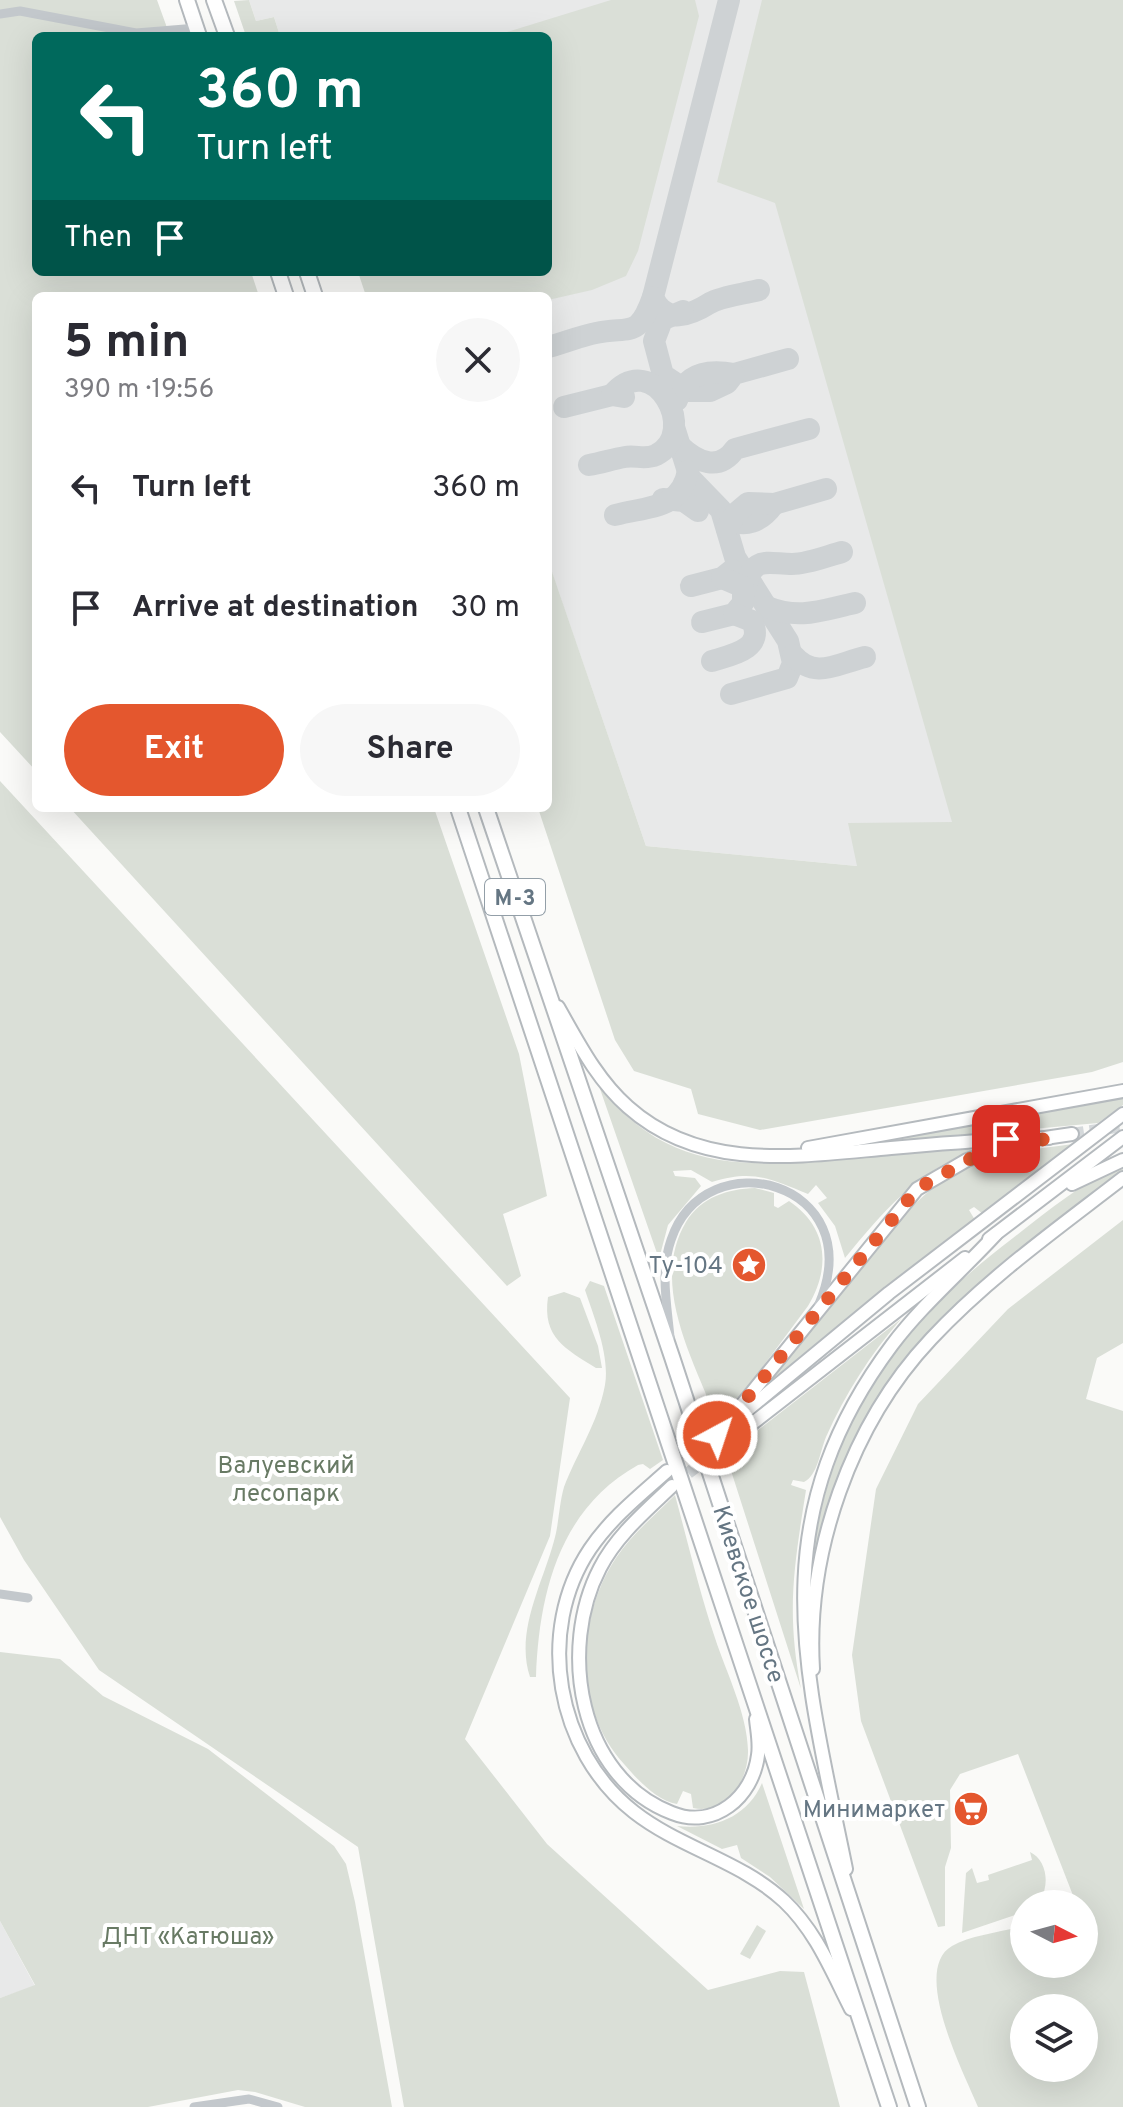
<!DOCTYPE html>
<meta charset="utf-8">
<style>
:root{--surface:#fff;--page:#f7f7f7;--text:#2b2b33;--muted:#7c7c81;--accent:#e4572e}
body{margin:0;font-family:Overpass,sans-serif;background:var(--page);color:var(--text);height:100vh;display:flex;flex-direction:column;font-size:30px;white-space:nowrap}
*{box-sizing:border-box;margin:0}
p{font-size:26px;color:var(--muted)}
.icon{flex:none;width:44px;height:44px;fill:none;stroke:currentColor;stroke-width:2;stroke-linecap:round;stroke-linejoin:round}
.map{position:relative;flex:1;overflow:hidden}
.side{position:absolute;left:32px;top:292px;width:520px;height:520px;display:flex;flex-direction:column;background:var(--surface);border-radius:12px;box-shadow:0 8px 32px #0002}
.side>*{flex:none}
.guide{position:absolute;left:32px;top:32px;width:520px;height:244px;border-radius:12px;box-shadow:0 8px 32px #0002;background:#00695c;color:#fff;overflow:hidden}
.needle{width:52px;rotate:96deg}
.fabs{position:absolute;left:1010px;top:1890px;display:grid;gap:16px}
.fabs a{display:grid;place-items:center;width:88px;height:88px;border-radius:50%;background:var(--surface);box-shadow:0 8px 32px #0002;font-size:40px}
.pin{position:absolute;display:grid;place-items:center;width:68px;height:68px;color:#fff;margin:-34px;border-radius:16px;box-shadow:0 4px 12px #0006}
.me{position:absolute;width:88px;margin:-44px;rotate:40deg;stroke-linejoin:round;filter:drop-shadow(0 0 6px #0008)}
.turn{display:flex;align-items:center;gap:28px;height:168px;padding:0 32px;font-size:36px}
.turn .icon{width:104px;height:104px;stroke-width:2.5}
.turn b{display:block;font-size:56px;line-height:68px}
.then{display:flex;align-items:center;height:76px;padding:0 32px;background:#0003;gap:16px;font-size:30px}
.round{display:grid;place-items:center;flex:none;width:84px;height:84px;border-radius:42px;background:var(--page)}
.head{display:flex;align-items:center;justify-content:space-between;height:136px;padding:0 32px}
h1{font-size:48px;font-weight:700;line-height:60px}
.primary-button{display:flex;gap:16px;margin-top:auto;padding:16px 32px}
.primary-button a{flex:1;height:92px;border-radius:48px;background:var(--accent);color:#fff;font-size:32px;font-weight:700;line-height:92px;text-align:center}
.primary-button a+a{background:var(--page);color:var(--text)}
ul{padding:0;list-style:none}
li{display:flex;align-items:center;gap:24px;height:120px;padding:0 32px}
li div{flex:1}
li b{display:block;font-size:30px}
li em{font-style:normal}
.map>svg:first-child{display:block}
.built{fill:#e8e9e9}
.green{fill:#dadfd7;fill-rule:evenodd}
.lines{fill:none;stroke-linecap:round;stroke-linejoin:round}
.taxiway{stroke:#ced2d4;stroke-width:22}
.major-tunnel{stroke:#d5d9db;stroke-width:12;stroke-dasharray:12 6;stroke-linecap:butt}
.major-casing{stroke:#b5babe;stroke-width:16}
.highway-casing{stroke:#b4b9bd;stroke-width:18}
.minor{stroke:#c3c8cc;stroke-width:9}
.major{stroke:#fff;stroke-width:12}
.highway{stroke:#fff;stroke-width:14}
.route{stroke:#e4572e;stroke-width:14;stroke-dasharray:0 25.2}
.labels{text-anchor:middle;stroke-width:8;stroke-linejoin:round;paint-order:stroke}
.shield{fill:#fff;stroke:#939fa8;stroke-width:2}
.shield-label{font-size:22px;font-weight:bold;fill:#657683}
.poi-label{font-size:24px;fill:#657683;stroke:#fff;text-anchor:end}
.park-label{font-size:24px;fill:#687a64;stroke:#fff}
.street-label{font-size:24px;fill:#657683;stroke:#fff}
</style>
<div class="map">
<svg width="1123" height="2107" viewBox="0 0 1123 2107">
<rect width="100%" height="100%" fill="#fafaf8"/>
<g class="built">
<polygon points="249,0 1123,0 942,874 646,846 548,561 548,296 454,272 548,272 548,36 280,36 274,17 256,21"/>
<polygon points="0,1921 35,1986 0,1998"/>
</g>
<g class="green">
<polygon points="0,0 157,0 170,36 36,36 36,272 251,272 259,296 36,296 36,771 0,732"/>
<polygon points="249,0 256,21 274,17 280,36 246,36 234,1"/>
<polygon points="611,0 695,0 699,16 638,251 626,276 592,290 548,300 548,296 366,296 358,272 548,272 548,36 494,36"/>
<polygon points="762,0 1123,0 1123,1062 1092,1072 760,1130 698,1114 691,1089 634,1071 615,1040 538,808 548,808 548,560 646,846 857,866 848,823 952,822 775,203 717,182"/>
<polygon points="0,781 570,1398 550,1536 465,1739 547,1844 708,1990 780,1971 804,1972 840,2107 404,2107 358,1847 99,1670 24,1560 0,1517"/>
<polygon points="70,808 434,808 519,1054 547,1196 503,1214 521,1276 507,1286"/>
<path d="M 599,1086 C 665,1170 740,1168 838,1159 C 881,1156 924,1152 966,1148 L 972,1151 C 915,1173 883,1212 845,1258 L 835,1226 L 818,1203 L 827,1198 L 816,1185 L 808,1194 C 770,1179 754,1169 712,1182 L 691,1170 L 673,1171 L 675,1176 L 695,1178 L 701,1186 L 668,1225 L 659,1259 Z"/>
<polygon points="1123,1097 1123,1105 1098,1123 877,1143"/>
<path d="M 1073,1144 L 983,1214 L 974,1207 L 969,1210 L 975,1220 L 769,1384 C 815,1325 900,1196 966,1167 C 1000,1152 1036,1149 1073,1144 Z"/>
<path d="M 1123,1163 L 1123,1171 C 1014,1257 897,1335 842,1468 C 825,1509 817,1554 808,1598 C 822,1432 882,1338 1013,1238 C 1049,1210 1082,1183 1123,1163 Z"/>
<path d="M 755,1188 L 774,1193 L 774,1206 L 778,1208 L 789,1201 C 828,1227 831,1268 808,1306 L 744,1392 L 715,1416 C 692,1357 650,1283 686,1222 C 701,1197 728,1189 755,1188 Z"/>
<path d="M 1123,1220 L 1123,1343 L 1097,1358 L 1086,1399 L 1123,1411 L 1123,2107 L 978,2107 C 965,2075 910,1970 952,1946 C 971,1935 1002,1932 1024,1926 L 1024,1964 L 1084,1964 L 1084,1904 L 1065,1904 L 1074,1898 L 1018,1754 L 960,1774 L 950,1790 L 951,1848 L 945,1867 L 945,1926 L 938,1927 L 861,1721 L 852,1655 L 876,1489 L 918,1404 L 1008,1309 ZM 1024,2008 L 1084,2008 L 1084,2068 L 1024,2068 Z"/>
<path d="M 590,1281 L 604,1286 L 663,1460 L 650,1469 L 643,1464 L 638,1465 C 559,1509 539,1594 536,1677 L 530,1677 C 515,1632 542,1585 554,1541 C 559,1524 559,1504 564,1487 C 577,1453 598,1423 605,1385 C 610,1356 594,1317 585,1290 Z"/>
<path d="M 564,1292 L 580,1298 L 598,1346 L 602,1368 L 596,1368 C 566,1349 542,1338 548,1297 Z"/>
<path d="M 901,1319 C 870,1355 845,1394 826,1437 C 820,1451 818,1475 804,1482 L 793,1480 L 791,1485 L 806,1490 C 794,1567 786,1611 801,1689 L 726,1455 Z"/>
<path d="M 675,1495 C 688,1543 699,1590 715,1638 C 726,1672 747,1713 748,1750 C 749,1780 727,1815 693,1808 L 691,1794 L 683,1791 L 677,1804 C 657,1801 637,1779 624,1764 C 573,1708 576,1618 616,1558 C 632,1534 655,1515 675,1495 Z"/>
<polygon points="0,1652 60,1659 103,1696 208,1749 334,1846 346,1864 355,1902 392,2107 305,2107 255,2092 238,2090 148,2107 0,2107 0,1998 35,1985 0,1921"/>
<path d="M 762,1783 L 804,1909 L 770,1877 L 741,1858 L 737,1845 L 722,1849 L 677,1826 C 712,1830 747,1818 762,1783 Z"/>
<path d="M 1030,1852 C 1047,1860 1050,1885 1040,1900 L 1024,1904 L 1021,1913 L 962,1933 L 966,1873 L 972,1868 L 977,1883 L 989,1880 L 988,1875 L 1032,1860 Z"/>
<polygon points="757,1925 766,1931 750,1959 740,1954"/>
</g>
<g class="lines">
<g class="taxiway">
<path d="M 729,0 L 653,297 C 665,326 691,315 710,303 C 723,296 744,294 759,290"/>
<polyline points="683,311 662,320 654,341 663,375 687,391 710,391 727,383 734,374 788,359"/>
<path d="M 548,347 C 564,343 580,336 596,333 C 631,326 638,339 653,297"/>
<path d="M 677,400 C 686,373 708,369 734,374"/>
<polyline points="564,407 612,395 624,397"/>
<polyline points="674,427 690,478 721,510 735,557 788,641 793,663 787,678 731,694"/>
<path d="M 680,446 C 697,462 719,472 735,449 L 809,429"/>
<path d="M 589,465 C 601,463 613,459 625,457 C 636,455 645,460 656,455 C 701,433 653,347 612,395"/>
<polyline points="663,499 684,501 698,511"/>
<path d="M 615,515 C 648,506 681,510 688,471"/>
<path d="M 725,518 C 745,529 761,522 774,504"/>
<polyline points="727,529 735,514 748,503 774,504 826,489"/>
<polyline points="691,586 722,578 732,570"/>
<path d="M 745,591 C 752,554 767,564 792,564 C 808,564 827,556 842,552"/>
<path d="M 767,607 C 800,620 822,610 855,603"/>
<polyline points="702,622 734,614 743,603 743,587 722,578"/>
<path d="M 793,655 C 815,680 836,664 865,657"/>
<path d="M 712,661 C 732,655 765,649 752,621 L 734,614"/>
</g>
<g class="major-tunnel">
<polyline points="1072,1134 1123,1126"/>
<polyline points="671,1468 717,1435"/>
<polyline points="674,1484 722,1447"/>
</g>
<g class="major-casing">
<g id="major">
<path d="M 558,1007 C 578,1042 597,1080 628,1107 C 702,1173 800,1156 891,1148 C 944,1143 996,1139 1049,1138"/>
<polyline points="1045,1138 1072,1134"/>
<polyline points="808,1148 1123,1091"/>
<polyline points="1072,1184 1123,1160"/>
<polyline points="989,1239 1123,1137"/>
<polyline points="732,1417 917,1189 967,1160 1015,1144"/>
<polyline points="717,1435 889,1293 1123,1114"/>
<polyline points="722,1447 965,1258"/>
<path d="M 667,1471 C 639,1496 611,1518 590,1549 C 535,1631 556,1751 634,1812 C 680,1848 741,1861 784,1901 C 816,1931 832,1972 851,2009"/>
<path d="M 672,1486 C 646,1511 617,1535 600,1568 C 558,1648 578,1777 672,1813 C 714,1830 753,1797 758,1755 C 760,1743 757,1730 756,1719"/>
<path d="M 813,1669 C 806,1552 851,1424 931,1339 C 988,1278 1057,1229 1123,1178"/>
<path d="M 846,1869 C 806,1672 759,1523 892,1345 C 922,1305 962,1271 996,1234"/>
</g>
</g>
<g class="highway-casing">
<g id="highway">
<polyline points="187,0 199,36"/>
<polyline points="214,0 227,36"/>
<polyline points="278,272 286,296"/>
<polyline points="307,272 315,296"/>
<polyline points="458,808 889,2107"/>
<polyline points="486,808 672,1357 918,2107"/>
</g>
</g>
<g class="minor">
<polyline points="0,14 20,11 136,33 197,28"/>
<path d="M 670,1337 C 667,1305 660,1271 671,1240 C 705,1138 871,1181 819,1304"/>
<polyline points="0,1594 28,1598"/>
<polyline points="194,2107 249,2099 278,2107"/>
</g>
<use href="#major" class="major"/>
<use href="#highway" class="highway"/>
</g>
<g class="lines">
<polyline class="route" points="717,1435 917,1189 981,1153 1049,1138 1006,1139"/>
</g>
<defs>
<g id="sight-disc" transform="scale(1.8)"><circle r="9.5" fill="#e4572e" stroke="#fff"/><path d="M0-6L1.8-2.2L6-1.7L2.9 1.2L3.7 5.4L0 3.3L-3.7 5.4L-2.9 1.2L-6-1.7L-1.8-2.2Z" fill="#fff"/></g>
<g id="supermarket-disc" transform="scale(1.8)"><circle r="9.5" fill="#e4572e" stroke="#fff"/><path d="M-6-5.5h2.5l.6 2H6L4.5 2H-2.5L-4.4-4H-6ZM-1.5 3.2a1.3 1.3 0 1 0 .1 0ZM3 3.2a1.3 1.3 0 1 0 .1 0Z" fill="#fff"/></g>
</defs>
<g fill-rule="evenodd">
<use href="#sight-disc" x="749" y="1265"/>
<use href="#supermarket-disc" x="971" y="1809"/>
</g>
<g class="labels">
<rect class="shield" x="485" y="879" width="60" height="36" rx="6"/>
<g class="shield-label">
<text x="515" y="905">М-3</text>
</g>
<g class="poi-label">
<text x="723" y="1273">Ту-104</text>
<text x="945" y="1817">Минимаркет</text>
</g>
<g class="park-label">
<text x="286" y="1473">Валуевский<tspan x="286" dy="28">лесопарк</tspan></text>
<text x="188" y="1944">ДНТ «Катюша»</text>
</g>
<g class="street-label">
<text transform="translate(749 1594) rotate(72)" y="8">Киевское шоссе</text>
</g>
</g>
</svg>
<div class="fabs">
<a><svg class="needle" viewBox="-14 -14 28 28"><path d="M0-13l5 13h-10z" fill="#e53935"/><path d="M0 13l5-13h-10z" fill="#7c7c81"/></svg></a>
<a><svg class="icon" aria-label="layers" viewBox="0 0 24 24"><path d="M12 4l9 5-9 5-9-5zM3 14l9 5 9-5"/></svg></a>
</div>
<div class="pin" style="left:1006px;top:1139px;background:#d93025"><svg class="icon" aria-label="arrive" viewBox="0 0 24 24"><path d="M6 21V4h12l-3 4 3 4H6"/></svg></div>
<svg class="me" style="left:717px;top:1435px" viewBox="-20 -20 40 40"><circle r="17" fill="#e4572e" stroke="#fff" stroke-width="3"/><path d="M0-11L8 9 0 5-8 9z" fill="#fff"/></svg>
<div class="guide">
<div class="turn"><svg class="icon" aria-label="left" viewBox="0 0 24 24"><path d="M17 20v-9H6M10 6l-5 5 5 5"/></svg><div><b>360 m</b>Turn left</div></div>
<div class="then">Then<svg class="icon" aria-label="arrive" viewBox="0 0 24 24"><path d="M6 21V4h12l-3 4 3 4H6"/></svg></div>
</div>
<section class="side">
<div class="head"><div><h1>5 min</h1><p>390 m · 19:56</p></div><a class="round"><svg class="icon" aria-label="close" viewBox="0 0 24 24"><path d="M6 6l12 12M18 6L6 18"/></svg></a></div>
<ul>
<li><svg class="icon" aria-label="left" viewBox="0 0 24 24"><path d="M17 20v-9H6M10 6l-5 5 5 5"/></svg><div><b>Turn left</b></div><em>360 m</em></li>
<li><svg class="icon" aria-label="arrive" viewBox="0 0 24 24"><path d="M6 21V4h12l-3 4 3 4H6"/></svg><div><b>Arrive at destination</b></div><em>30 m</em></li>
</ul>
<div class="primary-button"><a>Exit</a><a>Share</a></div>
</section>
</div>
